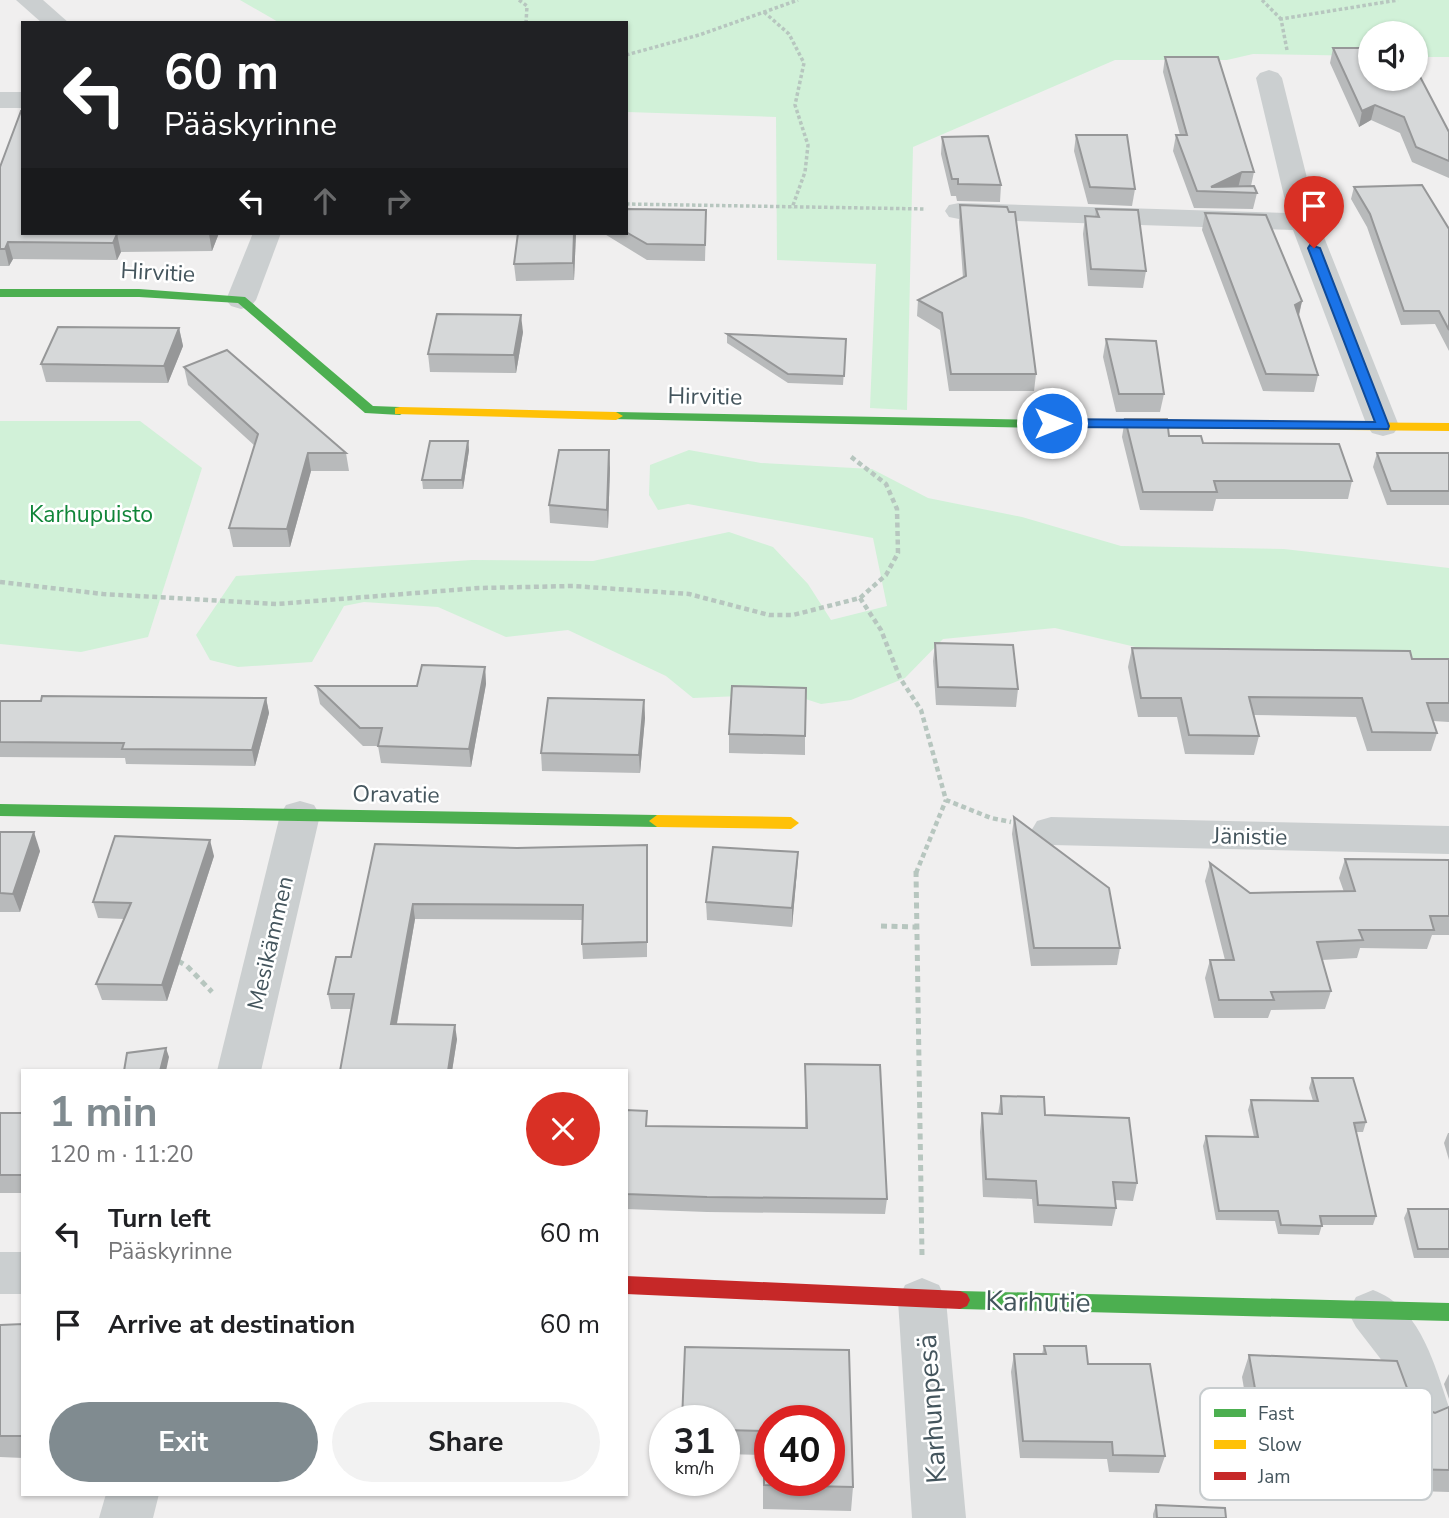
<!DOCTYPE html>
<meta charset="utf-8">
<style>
:root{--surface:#fff;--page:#f2f2f2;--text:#202124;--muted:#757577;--accent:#808b90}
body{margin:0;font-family:"Nunito Sans",sans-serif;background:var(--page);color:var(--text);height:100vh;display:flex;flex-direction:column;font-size:26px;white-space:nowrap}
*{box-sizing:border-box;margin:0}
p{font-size:23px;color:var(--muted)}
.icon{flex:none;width:38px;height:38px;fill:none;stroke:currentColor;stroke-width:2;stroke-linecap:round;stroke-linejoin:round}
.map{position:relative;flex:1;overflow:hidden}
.details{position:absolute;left:21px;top:1069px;width:607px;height:427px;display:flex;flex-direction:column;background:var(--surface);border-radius:0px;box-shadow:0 2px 5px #0004}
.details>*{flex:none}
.banner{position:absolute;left:21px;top:21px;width:607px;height:214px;border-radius:0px;box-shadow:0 2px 5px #0004;background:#202124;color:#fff;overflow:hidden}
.fabs{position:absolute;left:1358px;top:21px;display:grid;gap:14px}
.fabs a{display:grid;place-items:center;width:70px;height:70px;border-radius:50%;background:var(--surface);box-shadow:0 2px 5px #0004;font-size:35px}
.speed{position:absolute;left:649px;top:1405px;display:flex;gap:14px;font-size:35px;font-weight:700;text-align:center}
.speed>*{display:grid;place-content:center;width:91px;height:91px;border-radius:50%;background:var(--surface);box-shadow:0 2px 5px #0004;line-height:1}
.speed small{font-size:18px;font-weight:400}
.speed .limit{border:10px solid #d22;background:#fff;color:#111}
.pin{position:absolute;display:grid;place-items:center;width:60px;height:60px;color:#fff;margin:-72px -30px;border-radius:50% 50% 50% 0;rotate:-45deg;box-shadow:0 0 7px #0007}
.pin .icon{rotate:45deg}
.me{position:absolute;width:77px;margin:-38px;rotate:90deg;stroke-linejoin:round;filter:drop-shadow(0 0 5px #0008)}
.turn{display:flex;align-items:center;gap:24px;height:147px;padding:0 28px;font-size:32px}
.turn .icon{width:91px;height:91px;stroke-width:2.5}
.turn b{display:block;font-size:49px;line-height:60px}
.lanes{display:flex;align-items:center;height:66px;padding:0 28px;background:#0003;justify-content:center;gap:35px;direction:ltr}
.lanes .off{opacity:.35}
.round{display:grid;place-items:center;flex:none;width:74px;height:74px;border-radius:37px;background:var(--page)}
.headline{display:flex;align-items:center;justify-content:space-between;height:119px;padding:0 28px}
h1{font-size:42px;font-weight:700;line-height:52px;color:var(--accent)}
.cta{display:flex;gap:14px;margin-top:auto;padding:14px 28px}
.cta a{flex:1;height:80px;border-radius:42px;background:var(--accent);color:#fff;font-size:28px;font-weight:700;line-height:80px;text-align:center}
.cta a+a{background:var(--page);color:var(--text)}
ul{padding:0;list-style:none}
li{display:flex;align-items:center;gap:21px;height:91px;padding:0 28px}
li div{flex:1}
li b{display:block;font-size:26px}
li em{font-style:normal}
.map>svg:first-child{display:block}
.green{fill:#d1f1d8}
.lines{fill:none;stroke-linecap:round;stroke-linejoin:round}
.path-far2{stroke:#b7c6bf;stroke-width:3.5;stroke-dasharray:3.5 2.5;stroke-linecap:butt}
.path-far1{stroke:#b7c6bf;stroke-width:4.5;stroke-dasharray:5 3.5;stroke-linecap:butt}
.path{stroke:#b7c6bf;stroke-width:5;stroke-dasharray:6 4.5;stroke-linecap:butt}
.street{fill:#cbcfd0;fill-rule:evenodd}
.fast{fill:#4caf50;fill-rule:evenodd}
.slow{fill:#ffc107;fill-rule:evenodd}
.jam{fill:#c62828;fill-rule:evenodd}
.wall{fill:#b8babb}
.shaded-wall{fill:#969798}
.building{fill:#d6d8d9;stroke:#969798;stroke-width:2;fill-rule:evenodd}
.route{fill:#1a73e8;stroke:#114b97;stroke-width:2}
.labels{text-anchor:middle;stroke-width:5;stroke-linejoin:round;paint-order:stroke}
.street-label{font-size:23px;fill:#44555d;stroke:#fff}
.park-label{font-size:23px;fill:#0f8538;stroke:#fff}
.near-street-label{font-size:28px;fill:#44555d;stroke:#fff}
.key{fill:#fff;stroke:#c7ccce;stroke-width:2}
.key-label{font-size:19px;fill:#44555d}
</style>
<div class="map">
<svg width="1449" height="1518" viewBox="0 0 1449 1518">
<rect width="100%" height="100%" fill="#f0efef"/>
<g class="green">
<polygon points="240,0 1449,0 1449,57 1416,57 1416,33 1370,33 1370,56 1253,54 1227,60 1115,60 913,147 907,410 870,408 876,264 777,260 776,117 627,112 626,23 280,23"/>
<polygon points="0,421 140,421 202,468 148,637 81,652 0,644"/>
<polygon points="689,450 761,463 872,469 928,498 1022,517 1121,546 1284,549 1449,568 1449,660 1178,657 1055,628 943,639 905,678 851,700 821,704 790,694 693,698 666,676 568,630 506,637 438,607 364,602 344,606 312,662 238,667 210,660 196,635 236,576 472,560 593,561 729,532 773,547 808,584 831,620 887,606 873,538 688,504 658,510 649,495 650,465"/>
</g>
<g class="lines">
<g class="path-far2">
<polyline points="519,0 527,6 526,23"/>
<polyline points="1262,0 1281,19"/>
<polyline points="764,12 789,34 804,63 795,105 808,145 805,172 792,208"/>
<polyline points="1287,50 1281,19 1398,0"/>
<polyline points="626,55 699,35 798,0"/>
<polyline points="626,204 926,209"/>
</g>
<g class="path-far1">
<polyline points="0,582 103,594 277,604 479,588 573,586 689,594 769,615 793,615 860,598 886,575 898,553 897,509 886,484 850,456"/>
<polyline points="860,598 881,630 900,678 921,710 946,800 991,818 1011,822"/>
<polyline points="916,873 946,800"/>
</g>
<g class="path">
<polyline points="916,871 922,1255"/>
<polyline points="881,926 916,927"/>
<polyline points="178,961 187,966 212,992"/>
</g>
<g class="street">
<polygon points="16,0 43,0 69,23 42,23"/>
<polygon points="1269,70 1278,73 1282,78 1318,222 1399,426 1394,433 1383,436 1372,433 1367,426 1293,230 959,219 949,217 945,211 949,205 959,203 1288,213 1256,78 1260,73"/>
<rect x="0" y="92" width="23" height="16"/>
<polygon points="253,233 281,233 256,300 251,306 241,309 231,306 226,300"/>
<polygon points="300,801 314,805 320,815 261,1071 217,1071 280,815 286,805"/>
<polygon points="1051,817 1449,826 1449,854 1051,845 1037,841 1031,831 1037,821"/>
<rect x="0" y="1252" width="23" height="42"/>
<polygon points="922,1278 939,1285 946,1300 966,1518 912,1518 898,1300 905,1285"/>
<path d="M 1373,1290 C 1420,1307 1434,1363 1449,1407 L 1442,1425 L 1424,1432 L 1406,1425 L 1383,1362 L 1356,1327 L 1348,1312 L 1356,1297 Z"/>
<polygon points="106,1494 159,1494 153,1518 99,1518"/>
</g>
<g class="fast">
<polygon points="0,289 139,289 245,297 373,406 400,407 406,411 400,415 365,413 238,303 139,297 0,297"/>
<polygon points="616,412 1045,420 1052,424 1045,428 611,419 611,413"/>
<polygon points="0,804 657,815 665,821 657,827 0,816"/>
<polygon points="960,1291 1449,1303 1449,1321 960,1309 953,1306 950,1300 953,1294"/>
</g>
<g class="slow">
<polygon points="400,407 616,412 623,416 616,420 395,414 395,408"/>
<polygon points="1045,420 1449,423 1449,431 1040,427 1038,424"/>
<polygon points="657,815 791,817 799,823 791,829 657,827 649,821"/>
</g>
<polygon class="jam" points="626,1276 960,1291 967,1294 970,1300 967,1306 960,1309 626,1294"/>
</g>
<g class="wall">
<polygon points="1333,48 1449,132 1449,178 1412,162 1400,133 1371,120 1359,127 1330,63"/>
<polygon points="1165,57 1254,172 1251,186 1257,193 1253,209 1194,208 1173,151 1176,135 1180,135 1163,72"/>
<polygon points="1076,135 1135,189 1132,206 1088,204 1074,151"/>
<polygon points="942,137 1001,185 1000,202 957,201 956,196 951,196 941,154"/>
<polygon points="0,167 23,233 219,233 212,251 121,252 117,260 13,259 9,266 0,266"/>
<polygon points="1354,187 1449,229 1449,351 1435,324 1401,325 1367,227 1351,199"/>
<polygon points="960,205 1036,374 1034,391 949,391 940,330 917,316 918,300 963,278 959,222"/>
<polygon points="626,209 706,225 705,261 647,260 603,233 626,233"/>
<polygon points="1096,209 1146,271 1143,288 1088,286 1083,234 1085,216 1095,217"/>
<polygon points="1205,213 1302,301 1299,316 1318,375 1314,392 1263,391 1202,230"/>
<polygon points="518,233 576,233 574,280 516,281 514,264"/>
<polygon points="179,328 183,346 168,383 46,382 41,364"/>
<polygon points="523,332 516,373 430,372 428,354"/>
<polygon points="727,334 846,339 843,385 788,383 727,343"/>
<polygon points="1106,339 1164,394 1160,412 1116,412 1103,357"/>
<polygon points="184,367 346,453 349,471 311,471 290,547 233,547 229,528 255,446 188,385"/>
<polygon points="1125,419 1169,436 1352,481 1348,499 1216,499 1213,511 1140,510 1122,437"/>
<polygon points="468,441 469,450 463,489 423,489 422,480"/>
<polygon points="1377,453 1449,453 1449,505 1387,505 1373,467"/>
<polygon points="610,468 608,528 550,523 549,505"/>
<polygon points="935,643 1018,689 1016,707 936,705 933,661"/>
<polygon points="1132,648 1412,659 1449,659 1449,722 1433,721 1437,733 1431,751 1367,751 1356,717 1254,715 1259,736 1254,755 1185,754 1177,717 1138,717 1128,667"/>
<polygon points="485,667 486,684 471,767 381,763 378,746 363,746 320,704 316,686 417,686"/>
<polygon points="266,698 269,713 255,766 126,764 125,758 0,757 0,701"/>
<polygon points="644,700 645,718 640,773 542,771 541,753"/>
<polygon points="729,734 805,736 805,755 729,753"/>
<polygon points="1014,817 1120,948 1117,965 1031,966 1012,834"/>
<polygon points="0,832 40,851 20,912 0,912"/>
<polygon points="375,844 647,860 647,957 583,959 582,944 583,920 415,919 397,1024 457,1039 452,1071 351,1009 331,1009 328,994 351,957"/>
<polygon points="798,852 797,871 792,927 707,920 706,902"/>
<polygon points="214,856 167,1001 102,1000 96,984 124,919 98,918 93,902"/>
<polygon points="1345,859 1449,860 1449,935 1432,935 1427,949 1360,948 1357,958 1322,960 1331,991 1325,1009 1271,1010 1268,1018 1214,1018 1205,978 1210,960 1225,960 1205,881 1210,863 1250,893 1344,892 1339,878"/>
<polygon points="805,1064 887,1199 885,1214 707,1212 626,1209 626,1110 647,1126 805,1127"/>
<polygon points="1312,1078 1366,1122 1363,1132 1356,1132 1376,1216 1373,1225 1322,1225 1319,1235 1278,1234 1275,1221 1216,1220 1203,1146 1206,1136 1254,1137 1248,1110 1251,1100 1313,1101 1309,1088"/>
<polygon points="1001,1096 1045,1115 1137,1183 1133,1201 1115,1200 1116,1208 1112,1226 1034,1223 1032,1199 983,1197 980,1132 982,1113 998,1114"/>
<rect x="0" y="1113" width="23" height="80"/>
<polygon points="1448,1133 1449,1133 1449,1160 1444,1143"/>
<polygon points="1408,1209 1449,1209 1449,1258 1414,1258 1404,1218"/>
<polygon points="23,1324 23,1458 0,1457 0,1325"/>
<polygon points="1044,1346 1088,1364 1165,1456 1159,1473 1109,1472 1107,1459 1020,1458 1011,1372 1014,1354 1042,1354"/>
<polygon points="849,1350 853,1487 851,1511 763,1509 763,1455 724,1454 724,1421"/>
<polygon points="1249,1355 1413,1404 1435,1413 1449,1407 1449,1492 1352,1489 1350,1479 1259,1477 1242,1377"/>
<polygon points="1449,1374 1449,1399 1444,1384"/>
<polygon points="1156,1505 1226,1518 1153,1518 1153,1514"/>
</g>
<g class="shaded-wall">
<polygon points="1375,105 1371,120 1359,127 1362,111"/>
<polygon points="1242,172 1238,188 1211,187"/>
<polygon points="209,233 219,233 212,251 209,234"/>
<polygon points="574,233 576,233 574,280 573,263"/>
<polygon points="117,234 121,252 117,260 113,243"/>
<polygon points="8,242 13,259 9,266 5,249"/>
<polygon points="1302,301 1298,318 1295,305"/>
<polygon points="521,315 523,332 516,373 514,355"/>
<polygon points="179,328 183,346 168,383 164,366"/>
<polygon points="468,441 469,450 463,489 462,480"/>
<polygon points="609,450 610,468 608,528 607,510"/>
<polygon points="308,453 311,471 290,547 287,529"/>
<polygon points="485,667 486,684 471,767 469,749"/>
<polygon points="266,698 269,713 255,766 252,750"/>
<polygon points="644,700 645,718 640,773 639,755"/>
<polygon points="34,832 40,851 20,912 13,894"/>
<polygon points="210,840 214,856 167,1001 162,985"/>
<polygon points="798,852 797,871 792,927 792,908"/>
<polygon points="413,904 415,919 394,1039 391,1024"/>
<polygon points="455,1025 457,1039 452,1071 448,1071"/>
<polygon points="166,1048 169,1057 166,1071 160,1071"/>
</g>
<g class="building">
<polygon points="1333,48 1370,48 1370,79 1416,79 1416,69 1449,132 1449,161 1416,147 1404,117 1375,105 1362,111"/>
<polygon points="1165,57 1218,57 1254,172 1242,172 1211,187 1254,186 1257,193 1197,191 1176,135 1187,135"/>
<polygon points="21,111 23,111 23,233 209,233 209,234 117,234 113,243 8,242 5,249 0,249 0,167"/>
<polygon points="1076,135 1127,135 1135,189 1090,187"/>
<polygon points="988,136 1001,185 958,184 958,179 952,179 942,137"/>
<polygon points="1422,185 1449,229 1449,330 1439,311 1404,311 1370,214 1354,187"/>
<polygon points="960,205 1007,207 1009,212 1015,212 1036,374 951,374 942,313 918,300 966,276"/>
<polygon points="626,209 706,210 705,245 647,244 626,232"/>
<polygon points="1096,209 1138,210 1146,271 1091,269 1085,216 1099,217"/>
<polygon points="1205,213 1266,215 1302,301 1295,305 1318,375 1266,374"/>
<polygon points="518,233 574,233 573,263 514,264"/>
<polygon points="437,314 521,315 514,355 428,354"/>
<polygon points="58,327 179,328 164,366 41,364"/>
<polygon points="727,334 846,339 844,376 788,374"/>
<polygon points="1106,339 1156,341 1164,394 1119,394"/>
<polygon points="227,350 346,453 308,453 287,529 229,528 258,434 184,367"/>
<polygon points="1125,419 1167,419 1169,436 1201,436 1203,443 1339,444 1352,481 1214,481 1217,492 1143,492"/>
<polygon points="430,441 468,441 462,480 422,480"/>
<polygon points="559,450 609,450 607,510 549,505"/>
<polygon points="1377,453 1449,453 1449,491 1391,491"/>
<polygon points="935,643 1013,645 1018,689 938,687"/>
<polygon points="1132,648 1410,651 1412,659 1449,659 1449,703 1427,703 1437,733 1372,732 1362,698 1249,697 1259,736 1189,735 1181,698 1141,698"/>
<polygon points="422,665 485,667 469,749 378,746 382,728 360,728 316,686 417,686"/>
<polygon points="732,686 806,688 805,736 729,734"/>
<polygon points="42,696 266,698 252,750 122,749 124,743 0,742 0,701 41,701"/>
<polygon points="548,698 644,700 639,755 541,753"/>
<polygon points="1014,817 1109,888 1120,948 1034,948"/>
<polygon points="0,832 34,832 13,894 0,893"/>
<polygon points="115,836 210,840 162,985 96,984 131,903 93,902"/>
<polygon points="375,844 517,848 647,845 647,942 582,944 583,905 413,904 391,1024 455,1025 448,1071 340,1071 354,994 328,994 336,957 351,957"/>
<polygon points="713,847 798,852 792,908 706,902"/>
<polygon points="1345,859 1449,860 1449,916 1430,916 1434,930 1359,930 1363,940 1317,942 1331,991 1271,992 1274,1000 1219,1000 1210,960 1234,960 1210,863 1250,893 1355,891"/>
<polygon points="166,1048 160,1071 124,1071 127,1053"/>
<polygon points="805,1064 880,1065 887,1199 707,1197 626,1194 626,1110 647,1111 646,1126 807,1128"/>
<polygon points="1312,1078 1353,1078 1366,1122 1354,1123 1376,1216 1320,1216 1322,1226 1281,1225 1278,1211 1219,1211 1206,1136 1258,1137 1251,1100 1318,1101"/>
<polygon points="1001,1096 1044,1097 1045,1115 1129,1118 1137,1183 1113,1182 1116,1208 1038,1205 1036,1181 986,1179 982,1113 1002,1114"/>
<rect x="0" y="1113" width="23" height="62"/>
<polygon points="1408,1209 1449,1209 1449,1249 1418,1249"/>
<polygon points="23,1324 23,1436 0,1436 0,1325"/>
<polygon points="1044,1346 1086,1346 1088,1364 1150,1364 1165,1456 1113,1455 1112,1442 1023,1441 1014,1354 1046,1354"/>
<path d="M 685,1347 L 849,1350 L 853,1487 L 764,1485 L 764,1431 L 724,1430 L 724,1421 L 682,1421 ZM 770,1421 L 830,1421 L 830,1480 L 770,1480 Z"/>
<polygon points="1249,1355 1397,1361 1413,1404 1435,1413 1449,1407 1449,1470 1361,1468 1359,1457 1267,1456"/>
<polygon points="1156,1505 1225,1508 1226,1518 1157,1518"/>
</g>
<polygon class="route" points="1310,245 1320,248 1389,426 1388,429 1052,427 1046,423 1052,419 1375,422 1308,248"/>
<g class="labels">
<g class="street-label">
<text transform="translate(158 272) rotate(3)" y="8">Hirvitie</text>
<text transform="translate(705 396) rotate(1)" y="8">Hirvitie</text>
<text transform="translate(396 794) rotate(1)" y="8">Oravatie</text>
<text transform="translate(1250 836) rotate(1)" y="8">Jänistie</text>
<text transform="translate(270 943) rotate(-77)" y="8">Mesikämmen</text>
</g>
<g class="park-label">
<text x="91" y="522">Karhupuisto</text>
</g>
<g class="near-street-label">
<text transform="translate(1038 1301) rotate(1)" y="10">Karhutie</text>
<text transform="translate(931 1409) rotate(-94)" y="10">Karhunpesä</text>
</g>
</g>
<rect x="1200" y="1388" width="232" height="112" rx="10" class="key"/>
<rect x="1214" y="1409" width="32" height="8" fill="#4caf50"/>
<rect x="1214" y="1440" width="32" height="9" fill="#ffc107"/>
<rect x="1214" y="1472" width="32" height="8" fill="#c62828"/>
<g class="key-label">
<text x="1258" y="1420">Fast</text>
<text x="1258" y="1451">Slow</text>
<text x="1258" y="1483">Jam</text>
</g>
</svg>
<div class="fabs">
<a><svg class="icon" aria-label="sound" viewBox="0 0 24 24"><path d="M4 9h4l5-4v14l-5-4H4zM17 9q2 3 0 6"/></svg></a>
</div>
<div class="speed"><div>31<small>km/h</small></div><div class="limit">40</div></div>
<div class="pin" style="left:1314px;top:248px;background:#d93025"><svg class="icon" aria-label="arrive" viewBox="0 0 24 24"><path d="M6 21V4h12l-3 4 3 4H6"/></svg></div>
<svg class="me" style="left:1052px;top:423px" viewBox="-20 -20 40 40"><circle r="17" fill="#1a73e8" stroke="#fff" stroke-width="3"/><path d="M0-11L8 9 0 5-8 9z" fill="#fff"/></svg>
<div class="banner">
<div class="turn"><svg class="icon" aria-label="left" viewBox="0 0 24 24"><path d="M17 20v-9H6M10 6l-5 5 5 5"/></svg><div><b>60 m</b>Pääskyrinne</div></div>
<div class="lanes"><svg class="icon" aria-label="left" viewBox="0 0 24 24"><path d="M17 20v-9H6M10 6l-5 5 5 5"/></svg><svg class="icon off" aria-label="ahead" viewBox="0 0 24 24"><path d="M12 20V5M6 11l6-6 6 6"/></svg><svg class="icon off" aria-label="right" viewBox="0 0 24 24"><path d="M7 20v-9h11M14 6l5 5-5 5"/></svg></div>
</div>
<section class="details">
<div class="headline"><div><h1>1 min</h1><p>120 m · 11:20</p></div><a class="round" style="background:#d93025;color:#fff"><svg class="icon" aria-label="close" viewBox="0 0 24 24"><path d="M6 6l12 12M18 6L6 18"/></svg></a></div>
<ul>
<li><svg class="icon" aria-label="left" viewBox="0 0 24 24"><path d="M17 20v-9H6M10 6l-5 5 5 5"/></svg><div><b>Turn left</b><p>Pääskyrinne</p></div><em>60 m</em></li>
<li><svg class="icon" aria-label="arrive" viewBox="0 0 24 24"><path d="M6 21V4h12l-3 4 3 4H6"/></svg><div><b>Arrive at destination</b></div><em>60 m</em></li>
</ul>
<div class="cta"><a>Exit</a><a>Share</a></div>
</section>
</div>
